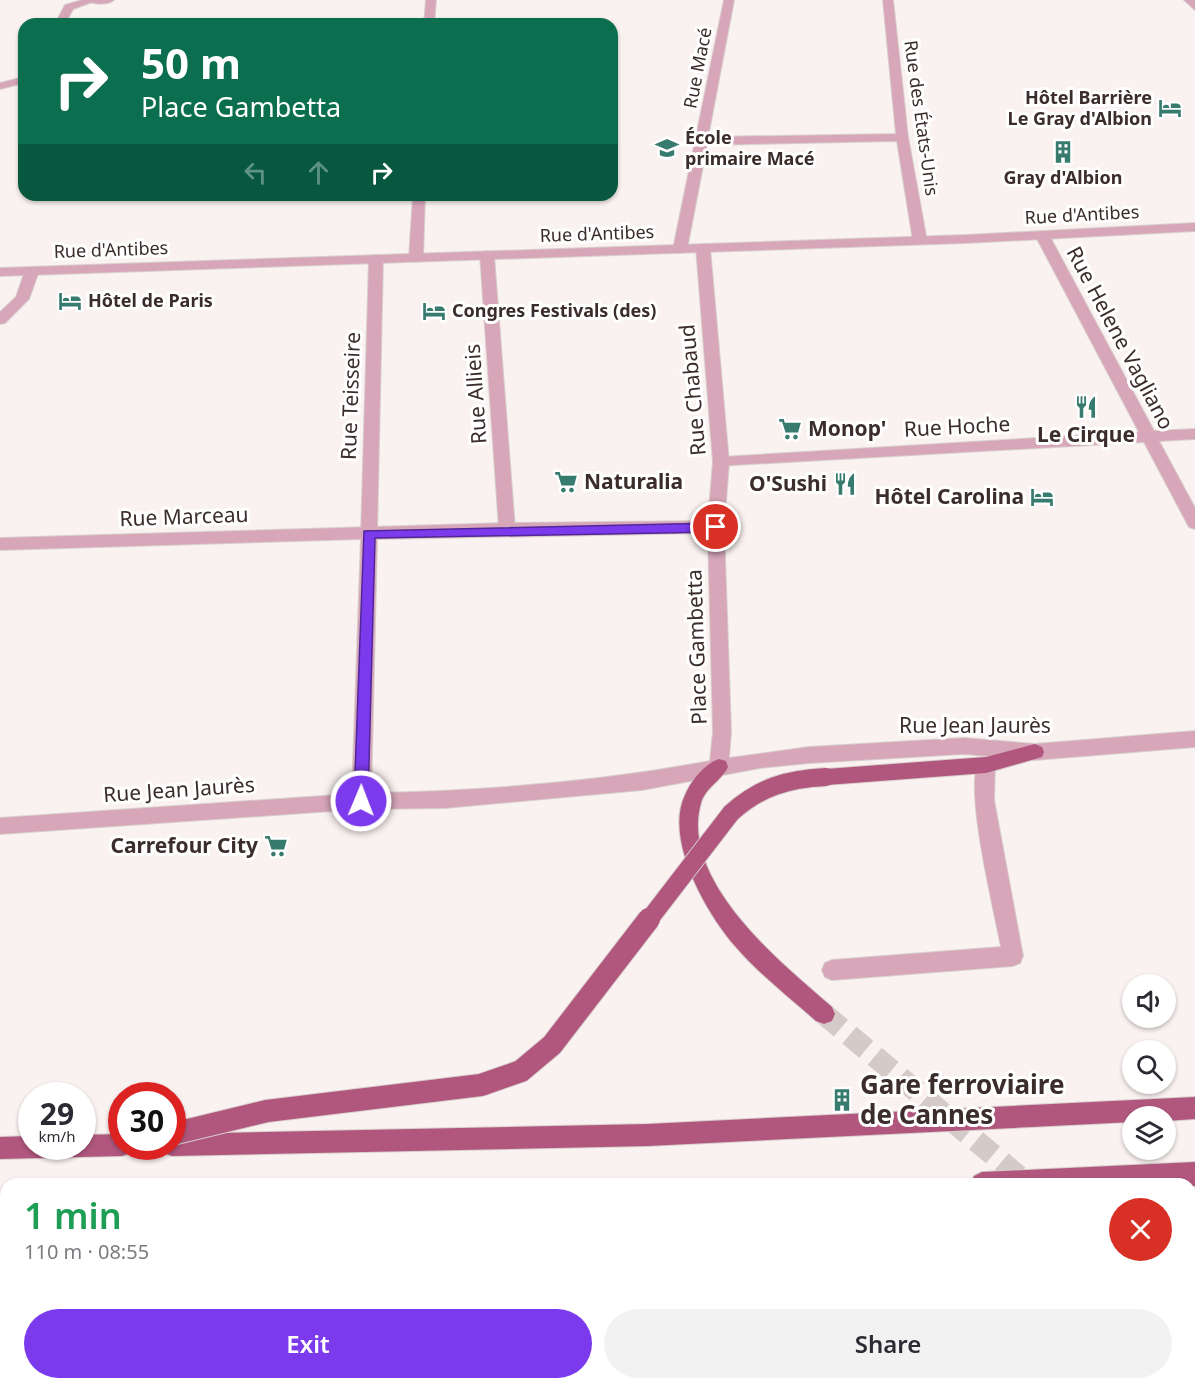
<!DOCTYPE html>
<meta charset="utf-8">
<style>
:root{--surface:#fff;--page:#f2f2f3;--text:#2b2b33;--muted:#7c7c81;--accent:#7c3aed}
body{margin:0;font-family:"Noto Sans",sans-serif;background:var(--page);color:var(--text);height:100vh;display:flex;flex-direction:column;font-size:22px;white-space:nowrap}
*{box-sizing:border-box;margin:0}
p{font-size:20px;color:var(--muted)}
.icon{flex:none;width:33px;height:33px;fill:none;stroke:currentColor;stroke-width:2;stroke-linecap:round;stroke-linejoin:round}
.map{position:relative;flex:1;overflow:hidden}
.drawer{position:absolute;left:0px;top:1178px;width:1196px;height:212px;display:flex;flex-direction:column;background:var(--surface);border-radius:18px 18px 0 0;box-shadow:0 2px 4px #0004}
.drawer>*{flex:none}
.hud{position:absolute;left:18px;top:18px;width:600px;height:183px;border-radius:18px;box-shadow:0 2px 4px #0004;background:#0b6e4f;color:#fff;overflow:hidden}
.tools{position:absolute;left:1122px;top:974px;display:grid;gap:12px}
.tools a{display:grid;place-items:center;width:54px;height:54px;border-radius:50%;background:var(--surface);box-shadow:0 2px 4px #0004;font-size:30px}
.speed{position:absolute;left:18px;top:1082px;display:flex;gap:12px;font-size:30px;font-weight:700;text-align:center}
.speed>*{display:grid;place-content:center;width:78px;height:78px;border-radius:50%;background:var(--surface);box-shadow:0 2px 4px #0004;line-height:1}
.speed small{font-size:15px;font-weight:400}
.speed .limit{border:9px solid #d22;background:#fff;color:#111}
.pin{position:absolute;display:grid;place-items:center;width:51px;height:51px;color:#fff;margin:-26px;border:3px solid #fff;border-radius:50%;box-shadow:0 2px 6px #0007}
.me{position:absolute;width:66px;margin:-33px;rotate:1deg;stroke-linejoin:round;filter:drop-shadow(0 0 4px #0008)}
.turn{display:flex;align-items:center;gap:21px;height:126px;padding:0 24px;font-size:27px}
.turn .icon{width:78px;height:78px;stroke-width:2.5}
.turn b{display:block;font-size:42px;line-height:51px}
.lanes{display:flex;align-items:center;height:57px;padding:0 24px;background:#0003;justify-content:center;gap:30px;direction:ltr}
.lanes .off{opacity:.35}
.round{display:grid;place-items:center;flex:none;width:63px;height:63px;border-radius:32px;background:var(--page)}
.head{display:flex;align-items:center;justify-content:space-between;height:102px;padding:0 24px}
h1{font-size:36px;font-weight:600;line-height:45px;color:#1e9e55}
.cta{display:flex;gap:12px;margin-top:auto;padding:12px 24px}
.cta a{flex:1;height:69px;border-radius:36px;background:var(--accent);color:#fff;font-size:24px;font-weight:600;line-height:69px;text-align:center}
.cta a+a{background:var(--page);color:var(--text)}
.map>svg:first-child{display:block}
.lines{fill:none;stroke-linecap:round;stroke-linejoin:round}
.trunk-tunnel{stroke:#d4cbc9;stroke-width:22;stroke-dasharray:22 11;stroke-linecap:butt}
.service-casing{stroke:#d8cfcd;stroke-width:2}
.pedestrian-casing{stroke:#d8cfcd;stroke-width:2}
.minor-casing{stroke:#d8cfcd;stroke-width:2}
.tertiary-casing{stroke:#d8cfcd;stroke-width:2}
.trunk-casing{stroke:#d8cfcd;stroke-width:2}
.service{fill:#d7a7b9;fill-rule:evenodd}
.pedestrian{fill:#d7a7b9;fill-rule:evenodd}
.minor{fill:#d7a7b9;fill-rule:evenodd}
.tertiary{fill:#d7a7b9;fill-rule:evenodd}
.trunk{fill:#b1577e;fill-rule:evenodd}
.trunk-bridge-far1-casing{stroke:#d8cfcd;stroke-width:20;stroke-linecap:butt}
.trunk-bridge-casing{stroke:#d8cfcd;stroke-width:24;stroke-linecap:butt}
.trunk-bridge-far1{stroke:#b1577e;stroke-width:18}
.trunk-bridge{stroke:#b1577e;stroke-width:22}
.route{fill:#7c3aed;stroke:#51269a;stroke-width:1.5}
.labels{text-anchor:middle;stroke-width:6;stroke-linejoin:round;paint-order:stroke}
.far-street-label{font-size:18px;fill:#3b2d2b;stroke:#fff}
.far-poi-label{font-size:18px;font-weight:bold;fill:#3b2d2b;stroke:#fff;text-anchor:start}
.street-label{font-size:21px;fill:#3b2d2b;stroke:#fff}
.poi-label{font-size:21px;font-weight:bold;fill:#3b2d2b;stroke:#fff;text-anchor:end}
.near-poi-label{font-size:26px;font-weight:bold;fill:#3b2d2b;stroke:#fff;text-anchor:start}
</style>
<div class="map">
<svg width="1195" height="1388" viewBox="0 0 1195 1388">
<rect width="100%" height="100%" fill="#faf2f1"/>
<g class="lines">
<g class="trunk-tunnel">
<polyline points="824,1014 1028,1184"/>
<polyline points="1190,1318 1195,1323"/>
</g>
<g class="service-casing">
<g id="service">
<polygon points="1184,0 1195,0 1195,10"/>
<polygon points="32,267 39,271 29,299 5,323 0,324 0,312 16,297 25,271"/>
<path d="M 986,757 L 993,759 L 995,765 L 994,800 L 1023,956 L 1020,963 L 1013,966 L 832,980 L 825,977 L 822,970 L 825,963 L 832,960 L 1001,947 C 994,908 964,791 979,759 Z"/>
<polygon points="1190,1274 1195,1275 1195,1299 1190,1298"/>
</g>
</g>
<g class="pedestrian-casing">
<g id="pedestrian">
<path d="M 87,0 L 114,0 C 108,5 93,5 87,0 Z"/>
<polygon points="1042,231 1049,235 1154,431 1195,429 1195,439 1159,441 1195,508 1195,529 1189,527 1144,442 716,466 713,462 716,458 721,457 1139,432 1035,235"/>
<polygon points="487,251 494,255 515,529 507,535 499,529 480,255"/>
<polygon points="376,255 383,259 377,534 369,540 361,534 369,259"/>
</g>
</g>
<g class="minor-casing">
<g id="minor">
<polygon points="82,0 98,0 73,9 65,24 55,24 65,5"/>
<polygon points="426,0 436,0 434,24 424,24"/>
<polygon points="724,0 734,0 708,137 896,134 883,0 893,0 908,137 927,241 925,244 915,244 913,241 897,141 707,145 687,249 680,253 675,252 673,249"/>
<polygon points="24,77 24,83 0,89 0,83"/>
<polygon points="413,195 425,195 423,258 416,262 409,258"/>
<path d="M 703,244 L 710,248 L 729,462 L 724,527 L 731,732 L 729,758 L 809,747 L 964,738 L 1035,744 L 1195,731 L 1195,747 L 1035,760 L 964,754 L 809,763 L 760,768 L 642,790 L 445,808 L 361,809 L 0,834 L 0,818 L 352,794 L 361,539 L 0,550 L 0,538 L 507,523 L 708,521 L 713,462 L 696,248 ZM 708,533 L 713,732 L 710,761 C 598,782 484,791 371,793 L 377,539 Z"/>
<polygon points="1195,1230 1195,1254 1190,1255 1190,1231"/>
<rect x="0" y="1300" width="6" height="24"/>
<rect x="482" y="1383" width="26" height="5"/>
<rect x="736" y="1383" width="26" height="5"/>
<polygon points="1103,1383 1129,1383 1131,1388 1105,1388"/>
</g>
</g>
<g class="tertiary-casing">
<polygon id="tertiary" points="1195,223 1195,231 966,243 0,276 0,268 966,235"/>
</g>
<g class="trunk-casing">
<g id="trunk">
<polygon points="1035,744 1042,747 1044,752 1042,757 986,773 826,785 819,783 817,777 819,771 826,769 986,757"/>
<path d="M 719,759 L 726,761 L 728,767 C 722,780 705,788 701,803 C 679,881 781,963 832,1007 L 835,1014 L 832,1021 L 824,1024 L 816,1021 C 789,997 759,974 735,946 C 706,913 664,839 685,795 C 691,781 704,764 719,759 Z"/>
<polygon points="1195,1097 1195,1119 1166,1121 1166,1116 1132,1116 1132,1122 648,1146 172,1156 164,1153 161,1146 172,1146 172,1134 648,1124"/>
<polygon points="122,1134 122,1146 133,1146 130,1153 122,1156 0,1159 0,1137 32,1136 32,1146 82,1146 82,1135"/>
<polygon points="1195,1162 1195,1186 971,1184 974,1176 982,1172"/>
<rect x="0" y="1215" width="6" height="24"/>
</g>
</g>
<use href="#service" class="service"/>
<use href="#pedestrian" class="pedestrian"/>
<use href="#minor" class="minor"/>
<use href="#tertiary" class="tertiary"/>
<use href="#trunk" class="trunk"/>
<g class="trunk-bridge-far1-casing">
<path id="trunk-bridge-far1" d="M 648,921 L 731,813 C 760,787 787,779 826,777"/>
</g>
<g class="trunk-bridge-casing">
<polyline id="trunk-bridge" points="172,1134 267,1111 481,1085 521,1071 552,1045 649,919"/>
</g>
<use href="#trunk-bridge-far1" class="trunk-bridge-far1"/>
<use href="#trunk-bridge" class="trunk-bridge"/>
</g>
<polygon class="route" points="716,523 722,527 716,532 375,538 368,801 361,807 356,805 354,801 364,531"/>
<defs>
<g id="hotel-bare" transform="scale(1.8)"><path d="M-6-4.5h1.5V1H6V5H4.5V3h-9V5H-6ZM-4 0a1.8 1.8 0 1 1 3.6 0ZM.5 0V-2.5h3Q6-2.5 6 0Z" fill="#377b6f" stroke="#fff" stroke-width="2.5" paint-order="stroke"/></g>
<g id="school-bare" transform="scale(1.8)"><path d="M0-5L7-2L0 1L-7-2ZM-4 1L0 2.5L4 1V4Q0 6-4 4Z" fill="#377b6f" stroke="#fff" stroke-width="2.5" paint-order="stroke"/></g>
<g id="building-bare" transform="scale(1.8)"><path d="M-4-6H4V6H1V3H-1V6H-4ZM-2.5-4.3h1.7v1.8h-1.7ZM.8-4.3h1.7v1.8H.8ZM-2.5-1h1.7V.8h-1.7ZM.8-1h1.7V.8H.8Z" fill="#377b6f" stroke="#fff" stroke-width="2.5" paint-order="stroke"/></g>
<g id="restaurant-bare" transform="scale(1.8)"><path d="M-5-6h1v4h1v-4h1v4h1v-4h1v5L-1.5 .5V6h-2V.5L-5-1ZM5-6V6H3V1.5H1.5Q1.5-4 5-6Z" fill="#377b6f" stroke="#fff" stroke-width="2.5" paint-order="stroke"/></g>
<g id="supermarket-bare" transform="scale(1.8)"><path d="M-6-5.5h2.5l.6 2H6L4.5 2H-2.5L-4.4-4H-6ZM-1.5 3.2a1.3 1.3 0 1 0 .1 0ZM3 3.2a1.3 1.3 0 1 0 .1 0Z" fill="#377b6f" stroke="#fff" stroke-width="2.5" paint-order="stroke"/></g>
</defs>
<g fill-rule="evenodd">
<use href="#hotel-bare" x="1170" y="108"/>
<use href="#school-bare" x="667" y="148"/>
<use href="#building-bare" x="1063" y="152"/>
<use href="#hotel-bare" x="70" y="301"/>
<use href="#hotel-bare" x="434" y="311"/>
<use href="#restaurant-bare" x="1086" y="407"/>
<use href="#supermarket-bare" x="790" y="429"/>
<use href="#supermarket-bare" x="566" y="482"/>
<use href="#restaurant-bare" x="845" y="484"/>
<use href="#hotel-bare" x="1042" y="497"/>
<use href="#supermarket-bare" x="276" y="846"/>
<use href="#building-bare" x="842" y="1100"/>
</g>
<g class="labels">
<g class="far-street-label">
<text transform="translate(698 68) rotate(-79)" y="6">Rue Macé</text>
<text transform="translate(921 118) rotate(82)" y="6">Rue des États-Unis</text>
<text transform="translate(1082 215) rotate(-3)" y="6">Rue d'Antibes</text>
<text transform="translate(597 234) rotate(-2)" y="6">Rue d'Antibes</text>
<text transform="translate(111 250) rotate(-2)" y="6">Rue d'Antibes</text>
</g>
<g class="far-poi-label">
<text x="1152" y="104" text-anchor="end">Hôtel Barrière<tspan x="1152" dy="21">Le Gray d'Albion</tspan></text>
<text x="685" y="144">École<tspan x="685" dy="21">primaire Macé</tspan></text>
<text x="1063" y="184" text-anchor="middle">Gray d'Albion</text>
<text x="88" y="307">Hôtel de Paris</text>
<text x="452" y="317">Congres Festivals (des)</text>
</g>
<g class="street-label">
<text transform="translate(1120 338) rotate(62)" y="7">Rue Helene Vagliano</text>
<text transform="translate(693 390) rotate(-95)" y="7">Rue Chabaud</text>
<text transform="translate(476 394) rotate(-94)" y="7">Rue Allieis</text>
<text transform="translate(351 396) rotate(-88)" y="7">Rue Teisseire</text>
<text transform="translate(957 427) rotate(-3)" y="7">Rue Hoche</text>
<text transform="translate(184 517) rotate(-2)" y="7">Rue Marceau</text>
<text transform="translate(697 647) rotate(-92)" y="7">Place Gambetta</text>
<text x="975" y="733">Rue Jean Jaurès</text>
<text transform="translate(179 790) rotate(-4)" y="7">Rue Jean Jaurès</text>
</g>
<g class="poi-label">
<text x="808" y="436" text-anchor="start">Monop'</text>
<text x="1086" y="442" text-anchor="middle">Le Cirque</text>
<text x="584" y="489" text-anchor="start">Naturalia</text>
<text x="827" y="491">O'Sushi</text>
<text x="1024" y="504">Hôtel Carolina</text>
<text x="258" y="853">Carrefour City</text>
</g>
<g class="near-poi-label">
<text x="860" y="1094">Gare ferroviaire<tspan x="860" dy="30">de Cannes</tspan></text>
</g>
</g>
</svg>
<div class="tools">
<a><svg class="icon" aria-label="sound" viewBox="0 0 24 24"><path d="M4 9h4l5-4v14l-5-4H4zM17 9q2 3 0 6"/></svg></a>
<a><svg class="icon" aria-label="search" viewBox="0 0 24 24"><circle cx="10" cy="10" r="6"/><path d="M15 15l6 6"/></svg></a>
<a><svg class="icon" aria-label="layers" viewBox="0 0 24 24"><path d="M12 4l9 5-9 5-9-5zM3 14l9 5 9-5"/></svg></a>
</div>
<div class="speed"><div>29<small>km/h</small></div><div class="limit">30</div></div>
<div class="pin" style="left:716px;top:527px;background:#d93025"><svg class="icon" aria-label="arrive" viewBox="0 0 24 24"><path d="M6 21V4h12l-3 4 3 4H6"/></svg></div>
<svg class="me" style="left:361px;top:801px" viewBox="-20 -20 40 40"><circle r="17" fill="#7c3aed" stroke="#fff" stroke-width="3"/><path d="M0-11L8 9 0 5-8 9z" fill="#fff"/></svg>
<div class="hud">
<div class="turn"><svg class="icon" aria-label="right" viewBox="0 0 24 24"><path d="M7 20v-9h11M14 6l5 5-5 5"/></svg><div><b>50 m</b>Place Gambetta</div></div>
<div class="lanes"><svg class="icon off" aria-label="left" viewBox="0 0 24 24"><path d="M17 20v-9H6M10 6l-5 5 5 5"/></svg><svg class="icon off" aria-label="ahead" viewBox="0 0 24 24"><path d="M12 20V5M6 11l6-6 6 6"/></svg><svg class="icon" aria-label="right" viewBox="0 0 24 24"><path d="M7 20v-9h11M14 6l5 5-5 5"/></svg></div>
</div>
<section class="drawer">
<div class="head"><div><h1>1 min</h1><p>110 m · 08:55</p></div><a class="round" style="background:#d93025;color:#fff"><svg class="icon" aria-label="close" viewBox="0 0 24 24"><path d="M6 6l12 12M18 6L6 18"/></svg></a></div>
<div class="cta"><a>Exit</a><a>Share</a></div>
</section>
</div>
